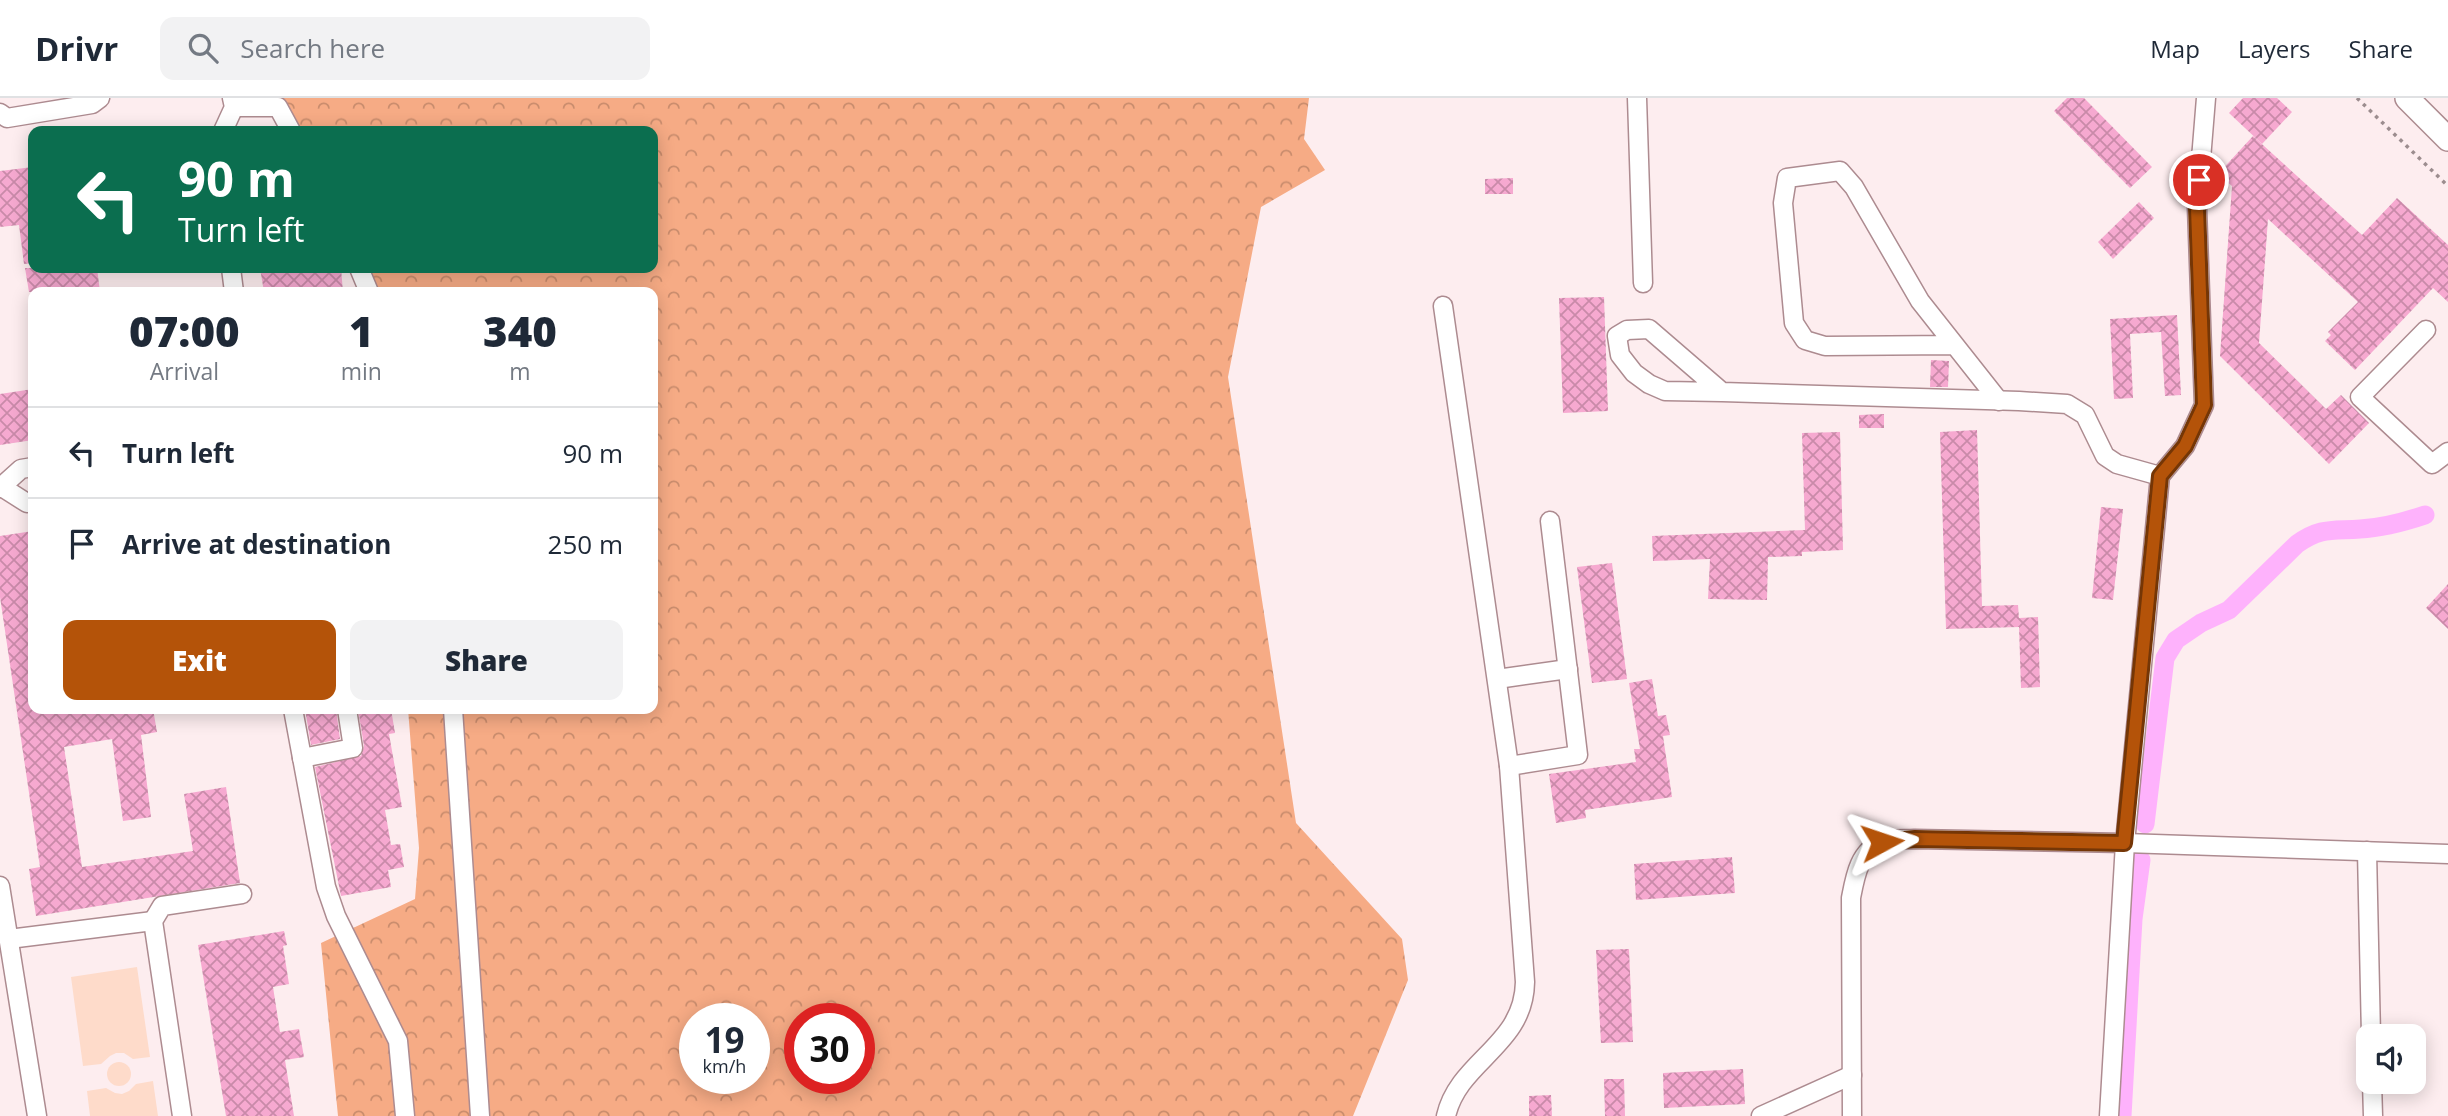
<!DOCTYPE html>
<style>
:root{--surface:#fff;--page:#f2f2f3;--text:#1f2937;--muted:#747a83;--line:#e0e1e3;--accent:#b45309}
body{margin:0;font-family:"Open Sans",sans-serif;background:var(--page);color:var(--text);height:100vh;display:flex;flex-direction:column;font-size:26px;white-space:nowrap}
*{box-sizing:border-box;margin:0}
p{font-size:23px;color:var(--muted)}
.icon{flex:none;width:38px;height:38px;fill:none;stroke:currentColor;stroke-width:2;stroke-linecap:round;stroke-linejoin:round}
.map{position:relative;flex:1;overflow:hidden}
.drawer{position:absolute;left:28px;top:189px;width:630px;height:427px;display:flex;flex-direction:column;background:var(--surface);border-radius:14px;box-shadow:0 4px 18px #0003}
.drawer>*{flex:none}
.hud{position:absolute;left:28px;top:28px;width:630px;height:147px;border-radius:14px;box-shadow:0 4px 18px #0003;background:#0b6e4f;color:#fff;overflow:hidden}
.controls{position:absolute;left:2356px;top:926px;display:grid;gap:14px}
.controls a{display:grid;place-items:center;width:70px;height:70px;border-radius:14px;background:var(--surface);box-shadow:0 4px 18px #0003;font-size:35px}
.speed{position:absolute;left:679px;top:905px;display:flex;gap:14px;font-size:35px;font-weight:700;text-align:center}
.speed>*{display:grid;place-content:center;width:91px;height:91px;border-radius:50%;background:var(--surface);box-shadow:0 4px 18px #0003;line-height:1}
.speed small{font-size:18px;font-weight:400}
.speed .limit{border:10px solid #d22;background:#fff;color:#111}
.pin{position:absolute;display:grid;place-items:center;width:60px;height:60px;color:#fff;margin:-30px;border:4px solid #fff;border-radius:50%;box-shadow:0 2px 7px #0007}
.me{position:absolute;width:77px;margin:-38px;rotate:85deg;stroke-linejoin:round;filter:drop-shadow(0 0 5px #0008)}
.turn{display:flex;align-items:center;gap:24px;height:147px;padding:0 35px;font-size:32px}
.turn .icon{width:91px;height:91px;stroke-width:2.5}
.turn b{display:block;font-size:49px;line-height:60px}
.eta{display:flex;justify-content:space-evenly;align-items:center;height:119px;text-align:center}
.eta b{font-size:42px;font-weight:800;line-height:49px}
.button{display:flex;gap:14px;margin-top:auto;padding:14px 35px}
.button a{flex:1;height:80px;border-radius:14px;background:var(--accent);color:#fff;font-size:28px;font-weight:800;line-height:80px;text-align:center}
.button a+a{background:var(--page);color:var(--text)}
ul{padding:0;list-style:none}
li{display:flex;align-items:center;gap:21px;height:91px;padding:0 35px;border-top:2px solid var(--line)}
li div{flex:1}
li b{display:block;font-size:26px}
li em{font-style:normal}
header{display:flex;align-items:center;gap:42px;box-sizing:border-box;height:98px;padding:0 35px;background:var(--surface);border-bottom:2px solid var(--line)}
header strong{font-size:33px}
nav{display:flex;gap:38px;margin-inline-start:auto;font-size:24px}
.search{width:490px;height:63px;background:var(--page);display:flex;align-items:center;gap:18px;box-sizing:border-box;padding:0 24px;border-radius:14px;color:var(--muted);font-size:26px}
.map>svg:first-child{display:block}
.green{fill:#fedbca}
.forest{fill:url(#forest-crowns);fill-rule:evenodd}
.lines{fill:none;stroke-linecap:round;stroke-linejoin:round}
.canal{stroke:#feb2fc;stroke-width:19}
.building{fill:url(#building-cross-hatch)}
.minor-casing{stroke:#ad8b90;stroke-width:21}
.major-casing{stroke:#ad8b90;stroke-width:26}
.path{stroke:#9c8d8f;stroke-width:3.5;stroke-dasharray:3.5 5;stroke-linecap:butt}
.minor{stroke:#fff;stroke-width:18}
.major{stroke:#fff;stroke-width:23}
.route-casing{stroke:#753606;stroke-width:18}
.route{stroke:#b45309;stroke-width:12}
</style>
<header>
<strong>Drivr</strong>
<div class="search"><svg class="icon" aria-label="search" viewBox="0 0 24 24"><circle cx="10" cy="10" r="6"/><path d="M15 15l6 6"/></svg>Search here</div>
<nav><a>Map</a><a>Layers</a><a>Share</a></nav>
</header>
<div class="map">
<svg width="2448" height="1018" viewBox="0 0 2448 1018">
<defs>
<pattern id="forest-crowns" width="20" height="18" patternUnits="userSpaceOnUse" patternTransform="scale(1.75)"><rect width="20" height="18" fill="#f6ab85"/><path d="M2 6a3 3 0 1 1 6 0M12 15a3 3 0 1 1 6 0" fill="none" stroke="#c98c6d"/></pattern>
<pattern id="building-cross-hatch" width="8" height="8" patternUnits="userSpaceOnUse" patternTransform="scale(1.75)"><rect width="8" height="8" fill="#f6a9d0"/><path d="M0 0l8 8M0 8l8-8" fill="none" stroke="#c98aa9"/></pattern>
</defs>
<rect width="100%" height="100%" fill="#fdedef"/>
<g class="green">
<polygon points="137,869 150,959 133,961 124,955 116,955 110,958 101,966 83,968 71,879"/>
<circle cx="119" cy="976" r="12"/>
<polygon points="153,983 158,1018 90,1018 87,993 106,990 115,995 122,996 129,993 136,986"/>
</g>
<path class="forest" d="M 277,0 L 1309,0 L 1304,41 L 1325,72 L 1261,109 L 1228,279 L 1296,725 L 1402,841 L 1408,882 L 1353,1018 L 338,1018 L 321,845 L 415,801 L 419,750 L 408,611 L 653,611 L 653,194 L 378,194 L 367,170 L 653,170 L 653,33 L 296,33 ZM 695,920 L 754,920 L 754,980 L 695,980 ZM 800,920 L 859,920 L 859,980 L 800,980 Z"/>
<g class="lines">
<g class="canal">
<path d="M 2145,726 L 2165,560 L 2176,542 L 2201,525 L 2229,512 L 2297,446 C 2321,429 2332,433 2360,431 C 2382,430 2404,424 2425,417"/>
<polyline points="2122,1018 2133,821 2141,762"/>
</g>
</g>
<g class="building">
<polygon points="2067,0 2084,0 2152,69 2130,90 2054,13"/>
<polygon points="2243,0 2277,0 2292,14 2262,46 2229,15"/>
<polygon points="2253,38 2362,137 2397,100 2448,147 2448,204 2433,190 2355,272 2325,243 2331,237 2328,234 2358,204 2268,121 2259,245 2326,311 2341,297 2369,325 2329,366 2220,258 2232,88 2218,76"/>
<polygon points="33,69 33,165 24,166 19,127 0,129 0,73"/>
<polygon points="1513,80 1513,96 1485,96 1485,81"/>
<polygon points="2139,104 2154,120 2113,161 2098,144"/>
<polygon points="25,170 97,170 100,194 29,194"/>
<polygon points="260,170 341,170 343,194 264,194"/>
<polygon points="1604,199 1608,313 1563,315 1559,200"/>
<polygon points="2177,217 2181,297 2165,298 2161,234 2130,236 2133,300 2114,301 2110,221"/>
<polygon points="1931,262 1949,263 1948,289 1930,289"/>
<polygon points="33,291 33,342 0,347 0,296"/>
<polygon points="1884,316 1884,330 1859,330 1859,317"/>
<polygon points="1977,332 1982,508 2018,507 2019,520 2038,519 2040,589 2021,590 2019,529 1946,531 1940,334"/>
<polygon points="1840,334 1843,452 1802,454 1802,458 1768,459 1767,502 1708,501 1710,461 1653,463 1652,438 1805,432 1802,335"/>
<polygon points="2101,409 2123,411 2113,502 2092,500"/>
<polygon points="33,433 33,611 153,611 157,634 141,637 151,719 123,723 112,641 64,649 82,769 193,753 184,696 226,689 240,785 36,818 29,771 40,769 0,499 0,438"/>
<polygon points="1612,465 1627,581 1592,585 1577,469"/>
<polygon points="2448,486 2448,531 2426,510"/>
<polygon points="1652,581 1658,618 1666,617 1670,637 1663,638 1672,699 1585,712 1586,720 1556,725 1549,676 1636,664 1634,651 1640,651 1629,585"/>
<polygon points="305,611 336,611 340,641 311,647"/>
<polygon points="358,611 391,611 395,635 389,636 402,709 385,712 391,747 400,746 404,769 388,772 391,789 341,798 315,669 361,658 364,648"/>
<polygon points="1732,759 1735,795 1636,802 1634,766"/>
<polygon points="284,833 287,847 283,848 289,886 273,889 280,934 299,931 304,959 285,962 294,1018 226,1018 198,847"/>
<polygon points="1629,851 1633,944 1601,945 1596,852"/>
<polygon points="1743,971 1745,1006 1664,1010 1663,975"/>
<polygon points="1604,981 1624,981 1625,1018 1605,1018"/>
<polygon points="1551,997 1552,1018 1529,1018 1529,998"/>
</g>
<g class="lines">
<g class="minor-casing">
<g id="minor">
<polyline points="1637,0 1643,185"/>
<polyline points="234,9 278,9 291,33"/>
<polyline points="0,15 7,20 92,6 100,0"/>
<polyline points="223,33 234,9 232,0"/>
<polyline points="231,170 234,194"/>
<polyline points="359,170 369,194"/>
<path d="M 1443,208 L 1509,668 L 1525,884 C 1524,948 1459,962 1446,1018"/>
<polyline points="2426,232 2360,299 2432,366 2448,354"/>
<polyline points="1954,247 1825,248 1805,242 1794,225 1783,105 1787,80 1840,73 1854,89 1920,203 1999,303"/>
<polyline points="1722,294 1649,231 1627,232 1617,238 1620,257 1634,275 1649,286 1665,293 1722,294 2019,303 2067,306 2085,317 2105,358 2117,366 2160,378"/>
<polyline points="2,389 27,405 33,404"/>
<polyline points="0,390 21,371 33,369"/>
<polyline points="1497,581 1568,571"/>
<polyline points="293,611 326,789 336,818 398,943 405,1018"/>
<polyline points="453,611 480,1018"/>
<polyline points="302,660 353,650 347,611"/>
<polyline points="1509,668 1578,657 1550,423"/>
<polyline points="2367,753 2371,938"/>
<polyline points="0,788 37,1018"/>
<polyline points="9,841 153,823"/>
<polyline points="2372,984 2373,1018"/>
<polyline points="182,1018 153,823 162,808 242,796"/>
<polyline points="1761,1018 1852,977"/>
<path d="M 1852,1018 L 1851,800 C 1855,779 1859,753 1882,744 C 1891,740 1905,742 1915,741 L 2125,745 L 2448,756"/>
<polyline points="2109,1018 2125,745 2160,378 2185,348 2204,307 2197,110 2206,0"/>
</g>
</g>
<g class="major-casing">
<polyline id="major" points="2407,0 2448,41"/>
</g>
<polyline class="path" points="2357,0 2448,88"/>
<use href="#minor" class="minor"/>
<use href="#major" class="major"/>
</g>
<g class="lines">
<g class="route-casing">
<polyline id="route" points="1882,744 1915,741 2124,745 2160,378 2185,348 2204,307 2197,110 2199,82"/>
</g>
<use href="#route" class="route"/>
</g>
</svg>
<div class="controls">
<a><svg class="icon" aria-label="sound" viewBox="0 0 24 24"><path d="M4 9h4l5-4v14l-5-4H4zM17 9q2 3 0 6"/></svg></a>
</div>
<div class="speed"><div>19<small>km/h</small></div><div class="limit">30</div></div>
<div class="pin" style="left:2199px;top:82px;background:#d93025"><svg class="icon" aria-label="arrive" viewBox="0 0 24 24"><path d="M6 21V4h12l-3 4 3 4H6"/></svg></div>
<svg class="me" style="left:1882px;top:744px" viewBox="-20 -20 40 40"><path d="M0-17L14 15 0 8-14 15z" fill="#b45309" stroke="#fff" stroke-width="4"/></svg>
<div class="hud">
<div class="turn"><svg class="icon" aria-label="left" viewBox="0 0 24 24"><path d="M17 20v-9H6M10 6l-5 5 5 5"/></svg><div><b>90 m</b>Turn left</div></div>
</div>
<section class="drawer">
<div class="eta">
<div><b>07:00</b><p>Arrival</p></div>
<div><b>1</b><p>min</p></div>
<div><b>340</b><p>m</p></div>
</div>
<ul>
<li><svg class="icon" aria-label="left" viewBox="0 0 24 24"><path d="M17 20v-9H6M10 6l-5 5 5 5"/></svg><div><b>Turn left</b></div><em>90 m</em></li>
<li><svg class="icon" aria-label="arrive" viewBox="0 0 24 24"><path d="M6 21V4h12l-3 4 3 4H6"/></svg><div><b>Arrive at destination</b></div><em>250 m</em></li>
</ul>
<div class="button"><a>Exit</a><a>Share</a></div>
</section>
</div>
